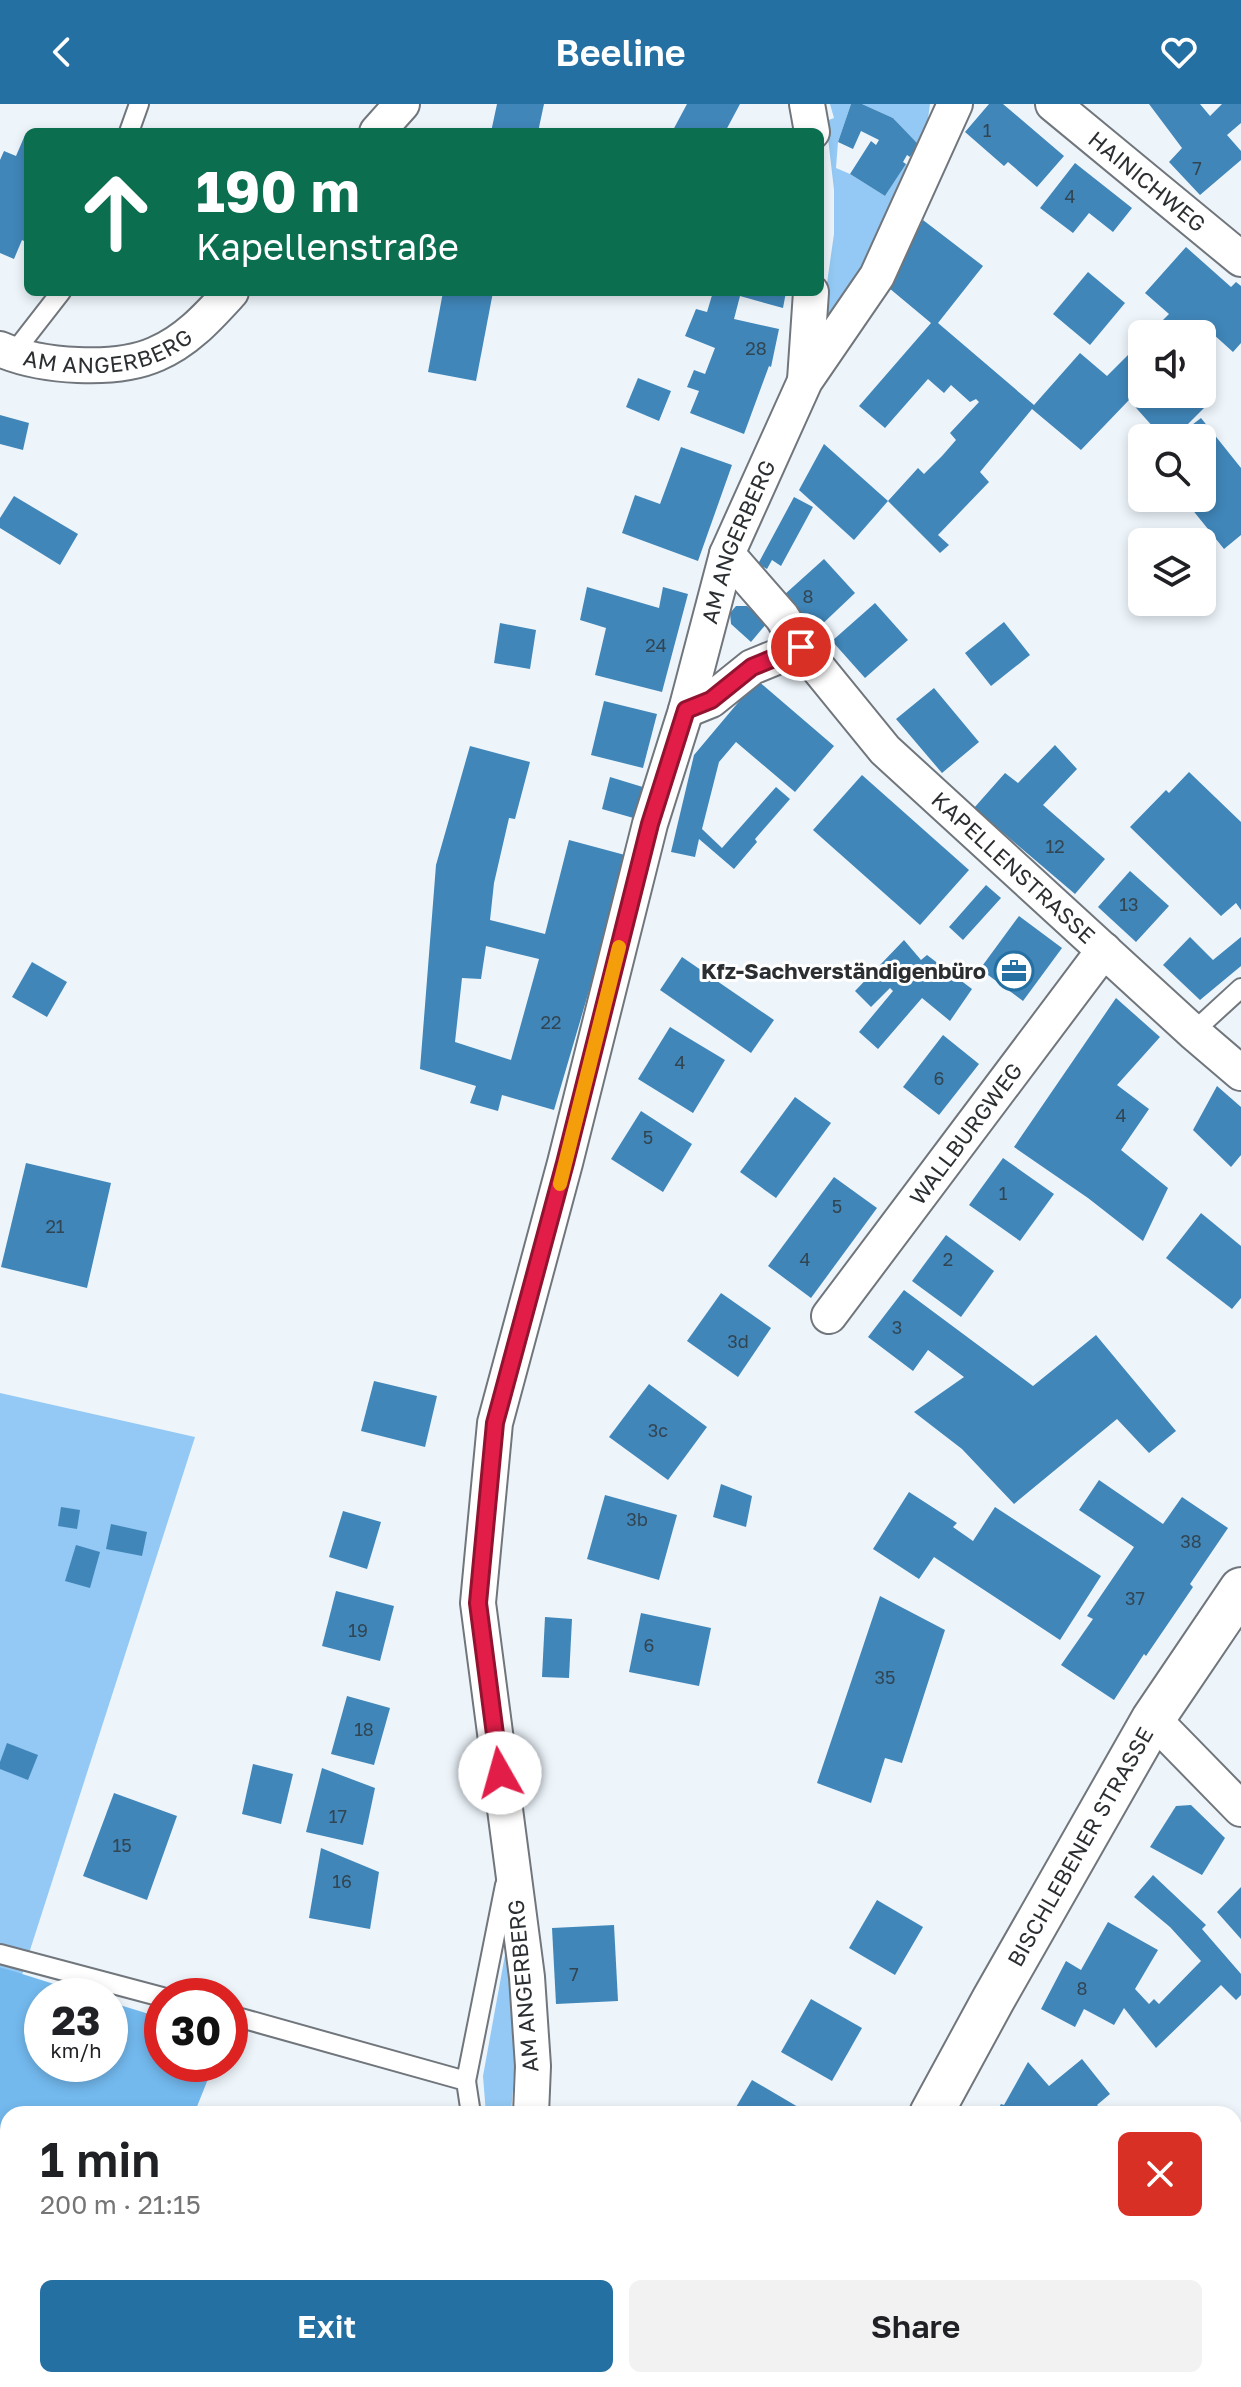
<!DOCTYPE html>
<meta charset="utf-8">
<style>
:root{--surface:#fff;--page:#f2f2f2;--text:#202124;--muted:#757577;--accent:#2570a3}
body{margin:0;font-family:"Golos Text",sans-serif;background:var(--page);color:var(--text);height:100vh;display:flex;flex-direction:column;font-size:30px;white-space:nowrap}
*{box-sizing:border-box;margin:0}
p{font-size:26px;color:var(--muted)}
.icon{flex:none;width:44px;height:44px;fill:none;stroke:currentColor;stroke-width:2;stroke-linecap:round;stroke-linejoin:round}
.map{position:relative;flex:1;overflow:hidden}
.details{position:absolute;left:0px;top:2002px;width:1242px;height:282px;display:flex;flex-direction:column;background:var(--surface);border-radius:24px 24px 0 0;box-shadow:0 4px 12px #0003}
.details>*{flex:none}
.guide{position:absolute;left:24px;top:24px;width:800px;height:168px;border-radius:12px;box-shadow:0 4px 12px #0003;background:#0b6e4f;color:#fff;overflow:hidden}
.tools{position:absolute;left:1128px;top:216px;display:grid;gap:16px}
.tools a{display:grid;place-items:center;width:88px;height:88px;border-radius:12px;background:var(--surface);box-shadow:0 4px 12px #0003;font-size:40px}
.speed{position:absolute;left:24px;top:1874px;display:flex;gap:16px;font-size:40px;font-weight:700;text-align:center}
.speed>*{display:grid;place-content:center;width:104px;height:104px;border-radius:50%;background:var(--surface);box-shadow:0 4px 12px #0003;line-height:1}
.speed small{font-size:20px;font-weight:400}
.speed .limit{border:12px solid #d22;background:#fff;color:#111}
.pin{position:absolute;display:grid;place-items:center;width:68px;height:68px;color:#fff;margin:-34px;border:4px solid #fff;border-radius:50%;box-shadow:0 2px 8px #0007}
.me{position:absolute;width:88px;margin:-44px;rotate:353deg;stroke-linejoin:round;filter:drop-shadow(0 0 6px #0008)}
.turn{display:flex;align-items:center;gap:28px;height:168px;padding:0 40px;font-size:36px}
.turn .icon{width:104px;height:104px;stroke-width:2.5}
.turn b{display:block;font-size:56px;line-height:68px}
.round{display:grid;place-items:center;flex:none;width:84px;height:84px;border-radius:12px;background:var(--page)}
.overview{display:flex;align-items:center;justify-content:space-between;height:136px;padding:0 40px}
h1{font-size:48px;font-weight:600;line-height:60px}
.cta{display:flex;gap:16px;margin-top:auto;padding:16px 40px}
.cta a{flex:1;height:92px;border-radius:12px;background:var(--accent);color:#fff;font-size:32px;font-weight:600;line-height:92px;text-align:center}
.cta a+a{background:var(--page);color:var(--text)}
header{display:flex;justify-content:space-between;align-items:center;height:104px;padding:0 40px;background:var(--accent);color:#fff;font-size:36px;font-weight:600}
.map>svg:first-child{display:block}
.green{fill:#93c9f4}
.forest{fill:#73b9ee}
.building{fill:#4086b9;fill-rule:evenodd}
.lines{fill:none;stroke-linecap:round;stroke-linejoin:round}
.service-casing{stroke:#70767c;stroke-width:22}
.minor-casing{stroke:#70767c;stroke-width:38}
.tertiary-casing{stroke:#70767c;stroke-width:46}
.service{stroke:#fff;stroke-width:18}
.minor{stroke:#fff;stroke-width:34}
.tertiary{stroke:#fff;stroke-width:42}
.route-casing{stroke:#92132f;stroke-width:20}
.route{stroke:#e11d48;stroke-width:14}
.slow{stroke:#f59e0b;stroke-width:14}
.labels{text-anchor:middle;stroke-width:6;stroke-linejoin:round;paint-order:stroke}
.number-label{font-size:18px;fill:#314553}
.street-label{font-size:22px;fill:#2c2f31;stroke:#fff}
.poi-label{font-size:22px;font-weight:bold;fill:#2c2f31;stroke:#fff;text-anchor:end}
</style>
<header><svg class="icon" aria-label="back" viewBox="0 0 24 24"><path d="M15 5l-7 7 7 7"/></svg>Beeline<svg class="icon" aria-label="heart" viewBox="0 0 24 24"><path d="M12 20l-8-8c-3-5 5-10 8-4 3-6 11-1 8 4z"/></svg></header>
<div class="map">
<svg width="1241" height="2283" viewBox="0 0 1241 2283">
<rect width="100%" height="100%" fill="#edf5fb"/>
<g class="green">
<polygon points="830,0 851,0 838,38 836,64 850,70 885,92 906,60 912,65 850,188 827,228 824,200 834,130 834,86 826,17 834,14"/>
<path d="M 862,0 L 930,0 C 928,15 927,27 918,40 L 893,14 Z"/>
<polygon points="0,1289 195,1333 22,1871 0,1863"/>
<path d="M 505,1851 C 523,1882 514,1973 511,2010 L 486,2010 L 483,1972 Z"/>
</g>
<polygon class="forest" points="0,1863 92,1892 42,1892 42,1960 110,1960 110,1898 162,1914 162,1960 214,1960 194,2010 8,2010 8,2065 0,2068"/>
<g class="building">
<polygon points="497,0 544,0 538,28 491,28"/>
<polygon points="687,0 740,0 725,28 672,28"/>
<polygon points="851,0 862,0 893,14 918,40 910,53 907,51 903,58 906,60 885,92 850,70 871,37 876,41 879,36 861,27 853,45 838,38"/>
<polygon points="989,0 1003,0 1064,52 1037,83 1008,58 1004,62 965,28"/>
<polygon points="1149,0 1200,0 1210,12 1222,0 1241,0 1241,19 1227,31 1241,47 1241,56 1200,91 1169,58 1182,44"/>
<polygon points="25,31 28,33 28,139 22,136 14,155 0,149 0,56 4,47 16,52"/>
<polygon points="1075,59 1132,104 1113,128 1089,109 1073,129 1040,104"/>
<polygon points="923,116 983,162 938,219 1034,301 1080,249 1107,272 1142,237 1142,290 1202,290 1210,298 1174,334 1163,334 1129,296 1081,346 1032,305 980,368 989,378 938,431 949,441 940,449 888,397 918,364 924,370 942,352 956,336 950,329 979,298 976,295 970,298 951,281 944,289 928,275 885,324 859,302 931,219 889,184"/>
<polygon points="1186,143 1231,183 1236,178 1241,182 1241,239 1233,248 1202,220 1192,230 1149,230 1169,210 1145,189"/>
<polygon points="1088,168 1125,199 1090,241 1053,210"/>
<polygon points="443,188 493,188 476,277 428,268"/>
<polygon points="713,188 786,188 783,204 740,192 734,215 779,225 771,263 769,262 744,330 690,309 699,287 687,283 694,266 705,270 715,244 685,232 696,205 707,208"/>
<polygon points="638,274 671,287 659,317 626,303"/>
<polygon points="0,311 29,319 23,346 0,340"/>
<polygon points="1201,314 1241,364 1241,431 1224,445 1183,394 1202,394 1202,334 1175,334"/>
<polygon points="824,340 888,397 854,436 799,386"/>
<polygon points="681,343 732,361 698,457 622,429 635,391 660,400"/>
<polygon points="14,392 78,430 60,461 0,424 0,414"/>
<polygon points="794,393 813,403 781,462 772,456 767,465 758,460"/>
<polygon points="824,455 855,489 816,526 784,491"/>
<polygon points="587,483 659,504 663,483 688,490 662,588 595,571 606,524 580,516"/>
<polygon points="875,499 908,536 865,574 832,537"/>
<polygon points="736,502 747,502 767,519 751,538 731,520 730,509"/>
<polygon points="1004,518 1030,551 991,582 965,549"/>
<polygon points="500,519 536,526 530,565 494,559"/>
<polygon points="757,576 834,642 795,688 736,638 719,658 702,725 722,744 776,683 790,695 755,735 757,738 734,765 699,735 695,753 671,748 694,651"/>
<polygon points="934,584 979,638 942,669 896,615"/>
<polygon points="604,597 657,610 643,664 591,651"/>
<polygon points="1055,641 1077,665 1043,701 1105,755 1075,790 974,704 1005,669 1018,679"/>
<path d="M 470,642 L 530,658 L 515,715 L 509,714 L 494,779 L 490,816 L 545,830 L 569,736 L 625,751 L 601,846 L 554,1006 L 502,991 L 498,1007 L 470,999 L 476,982 L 420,965 L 436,761 ZM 486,842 L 539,855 L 511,956 L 455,938 L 462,874 L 481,875 Z"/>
<polygon points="1189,668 1241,718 1241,806 1236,799 1221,812 1130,723 1166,686 1169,689"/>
<polygon points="862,671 969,766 920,821 813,726"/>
<polygon points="610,673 646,684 637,715 602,705"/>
<polygon points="1130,767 1169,802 1136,838 1098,803"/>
<polygon points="986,781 1001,794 963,836 949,823"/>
<polygon points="1019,812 1062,844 1023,897 980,865"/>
<polygon points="1190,833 1213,856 1241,833 1241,862 1200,896 1163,861"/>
<polygon points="904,836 921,856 927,851 972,885 950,917 922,894 878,945 859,928 893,887 890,884 871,903 855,887"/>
<polygon points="682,853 774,916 751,949 660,886"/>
<polygon points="32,858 67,878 47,913 12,893"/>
<polygon points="1116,894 1160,933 1117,981 1149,1005 1121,1046 1168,1084 1143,1137 1088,1094 1014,1043"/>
<polygon points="670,923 725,956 693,1009 638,975"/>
<polygon points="943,931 979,960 939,1011 903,983"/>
<polygon points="1217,982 1241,1003 1241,1051 1231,1063 1193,1026"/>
<polygon points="795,993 831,1019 776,1094 740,1068"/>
<polygon points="641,1007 692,1040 663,1088 611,1055"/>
<polygon points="1003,1054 1054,1090 1020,1137 969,1101"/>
<polygon points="26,1059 111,1079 87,1184 1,1163"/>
<polygon points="834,1073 877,1104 811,1194 768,1162"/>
<polygon points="1201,1109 1241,1142 1241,1194 1232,1205 1166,1154"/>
<polygon points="946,1131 994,1167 961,1213 912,1177"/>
<polygon points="904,1186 1033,1282 1096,1231 1176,1327 1149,1349 1117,1315 1014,1400 962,1345 914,1308 964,1273 928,1246 913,1267 868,1233"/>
<polygon points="721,1189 771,1224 738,1273 687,1237"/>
<polygon points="374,1277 437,1292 425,1343 361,1327"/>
<polygon points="649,1280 707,1323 668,1376 609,1333"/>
<polygon points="1099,1376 1163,1420 1182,1393 1228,1424 1190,1480 1193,1483 1146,1552 1144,1550 1114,1596 1061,1561 1093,1515 1087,1512 1134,1443 1079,1406"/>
<polygon points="721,1380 752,1392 746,1423 713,1413"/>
<polygon points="909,1388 957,1419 953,1423 973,1437 995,1403 1101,1472 1060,1536 934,1453 919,1475 873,1445"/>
<polygon points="605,1391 677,1411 659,1476 587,1455"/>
<polygon points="61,1403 80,1406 77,1425 58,1422"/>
<polygon points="343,1407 381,1418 367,1465 329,1453"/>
<polygon points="111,1420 147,1428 142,1452 106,1445"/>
<polygon points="76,1441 100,1448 90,1484 65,1477"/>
<polygon points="336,1487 394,1502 380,1557 322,1542"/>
<polygon points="880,1492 945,1526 902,1659 885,1654 871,1699 817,1679"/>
<polygon points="641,1509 711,1524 699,1582 629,1568"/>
<polygon points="545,1513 572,1515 569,1574 542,1573"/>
<polygon points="347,1592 390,1604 374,1661 331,1650"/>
<polygon points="7,1639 38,1651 28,1676 0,1665 0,1658"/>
<polygon points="253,1660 293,1670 281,1720 242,1710"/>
<polygon points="322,1664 375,1684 363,1741 306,1728"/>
<polygon points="114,1689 177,1712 147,1796 83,1772"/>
<polygon points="1191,1701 1225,1734 1202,1771 1150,1743 1176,1702"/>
<polygon points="321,1744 379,1768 370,1825 309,1814"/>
<polygon points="1153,1771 1206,1821 1202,1825 1241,1870 1241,1891 1236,1896 1221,1881 1156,1944 1124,1904 1114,1921 1084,1905 1075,1923 1041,1905 1066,1857 1081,1866 1108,1818 1158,1846 1135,1885 1149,1900 1154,1895 1159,1900 1201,1857 1170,1823 1134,1793"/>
<polygon points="1241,1783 1241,1835 1217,1808"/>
<polygon points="877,1796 923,1823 895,1871 849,1844"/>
<polygon points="614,1821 618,1897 556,1900 552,1824"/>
<polygon points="811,1895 862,1924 832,1977 781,1948"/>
<polygon points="1082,1955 1110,1990 1097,2001 1105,2010 995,2010 1001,2000 1004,2001 1028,1958 1049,1982"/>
<polygon points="752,1976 810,2010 732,2010"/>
<polygon points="1241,2082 1241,2114 1239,2116 1234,2110 1234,2087"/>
<polygon points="1234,2235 1241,2244 1241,2283 962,2283 971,2276 1234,2276"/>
<polygon points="159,2276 248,2276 242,2283 185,2283 178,2277 173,2283 167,2283"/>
<polygon points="568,2276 605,2276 613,2283 561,2283"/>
</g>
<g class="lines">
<g class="service-casing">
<g id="service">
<polyline points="129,28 139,0"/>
<polyline points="12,251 61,188"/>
<polyline points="1193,928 1241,884"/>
<polyline points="0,1850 162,1893"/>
<polyline points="230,1911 466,1977 471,2010"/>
<polyline points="466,1977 505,1781"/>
</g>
</g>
<g class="minor-casing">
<g id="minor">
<polyline points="807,0 812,28"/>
<path id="s1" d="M 1053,0 L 1241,155"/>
<polyline points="377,28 402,0"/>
<path id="s2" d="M 0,245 C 40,263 116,268 156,250 C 187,237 209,212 231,188"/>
<polyline points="805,276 811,188"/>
<path id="s3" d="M 727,450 L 782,513 L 801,543 L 885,646 L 1193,928 L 1241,969"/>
<polyline points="686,606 711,596 752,563 801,543"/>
<path id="s4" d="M 829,1212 L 1104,846"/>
<polyline points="1153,1615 1241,1705"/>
<path id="s5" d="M 531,2010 L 533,1962 L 527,1873 L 478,1499 L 495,1319 L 565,1059 L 650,720 L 686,606 L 727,450 L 805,277 L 877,172 L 955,0"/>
<polyline points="431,2283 436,2276"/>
</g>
</g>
<g class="tertiary-casing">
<g id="tertiary">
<path id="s6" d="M 931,2010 L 993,1896 L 1153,1615 L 1241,1485"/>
<polyline points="723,2283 730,2276"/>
</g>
</g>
<use href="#service" class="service"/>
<use href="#minor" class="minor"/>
<use href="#tertiary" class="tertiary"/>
</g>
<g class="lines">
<g class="route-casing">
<polyline id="route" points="500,1669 478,1499 495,1319 565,1059 650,720 686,606 711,596 752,563 801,543"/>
</g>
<use href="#route" class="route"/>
<polyline class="slow" points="560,1080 619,843"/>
</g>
<defs>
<g id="office-ring" transform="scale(2)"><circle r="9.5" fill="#fff" stroke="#2570a3" stroke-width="1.5"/><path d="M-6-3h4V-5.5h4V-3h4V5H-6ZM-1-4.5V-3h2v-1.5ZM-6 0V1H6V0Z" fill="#2570a3"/></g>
</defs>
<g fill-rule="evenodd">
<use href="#office-ring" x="1014" y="867"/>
</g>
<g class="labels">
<g class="number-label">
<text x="987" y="33">1</text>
<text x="1197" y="71">7</text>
<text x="1070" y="99">4</text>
<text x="756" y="251">28</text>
<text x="808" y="499">8</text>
<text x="656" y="548">24</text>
<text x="1055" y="749">12</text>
<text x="1129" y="807">13</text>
<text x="551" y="925">22</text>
<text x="680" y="965">4</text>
<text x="939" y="981">6</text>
<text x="1121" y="1018">4</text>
<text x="648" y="1040">5</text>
<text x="1003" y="1096">1</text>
<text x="837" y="1109">5</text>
<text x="55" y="1129">21</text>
<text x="805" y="1162">4</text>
<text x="948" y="1162">2</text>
<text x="897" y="1230">3</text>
<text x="738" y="1244">3d</text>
<text x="658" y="1333">3c</text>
<text x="637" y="1422">3b</text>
<text x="1191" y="1444">38</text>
<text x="1135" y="1501">37</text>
<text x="358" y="1533">19</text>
<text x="649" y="1548">6</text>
<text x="885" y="1580">35</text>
<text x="364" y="1632">18</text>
<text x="338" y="1719">17</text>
<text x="122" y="1748">15</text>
<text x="342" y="1784">16</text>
<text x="574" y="1877">7</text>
<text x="1082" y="1891">8</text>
</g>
<g class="street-label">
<text dy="8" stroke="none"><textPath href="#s1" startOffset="122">HAINICHWEG</textPath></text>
<text dy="8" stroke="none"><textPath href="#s2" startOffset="112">AM ANGERBERG</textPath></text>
<text dy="8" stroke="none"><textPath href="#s5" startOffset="1610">AM ANGERBERG</textPath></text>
<text dy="8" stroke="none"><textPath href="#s3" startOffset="426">KAPELLENSTRASSE</textPath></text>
<text dy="8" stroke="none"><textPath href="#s4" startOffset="228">WALLBURGWEG</textPath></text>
<text dy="8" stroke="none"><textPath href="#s6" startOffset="306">BISCHLEBENER STRASSE</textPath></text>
<text transform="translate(523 1882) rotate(-95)" y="8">AM ANGERBERG</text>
</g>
<g class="poi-label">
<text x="986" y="875">Kfz-Sachverständigenbüro</text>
</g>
</g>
</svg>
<div class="tools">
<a><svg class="icon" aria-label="sound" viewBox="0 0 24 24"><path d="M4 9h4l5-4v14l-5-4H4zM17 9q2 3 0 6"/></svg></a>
<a><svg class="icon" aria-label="search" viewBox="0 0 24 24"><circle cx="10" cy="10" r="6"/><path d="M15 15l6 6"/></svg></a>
<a><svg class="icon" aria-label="layers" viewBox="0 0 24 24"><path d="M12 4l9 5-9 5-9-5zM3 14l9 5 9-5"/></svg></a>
</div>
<div class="speed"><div>23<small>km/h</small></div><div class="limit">30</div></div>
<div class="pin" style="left:801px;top:543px;background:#d93025"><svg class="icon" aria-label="arrive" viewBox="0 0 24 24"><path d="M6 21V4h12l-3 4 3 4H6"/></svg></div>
<svg class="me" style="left:500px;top:1669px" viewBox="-20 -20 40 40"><circle r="19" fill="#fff"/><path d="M0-13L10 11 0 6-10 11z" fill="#e11d48"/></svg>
<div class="guide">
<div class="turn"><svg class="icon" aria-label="ahead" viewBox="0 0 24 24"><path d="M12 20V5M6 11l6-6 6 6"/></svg><div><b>190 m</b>Kapellenstraße</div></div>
</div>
<section class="details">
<div class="overview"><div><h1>1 min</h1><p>200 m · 21:15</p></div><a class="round" style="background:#d93025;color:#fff"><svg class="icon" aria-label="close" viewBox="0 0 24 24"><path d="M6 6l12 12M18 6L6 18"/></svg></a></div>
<div class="cta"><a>Exit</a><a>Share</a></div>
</section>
</div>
